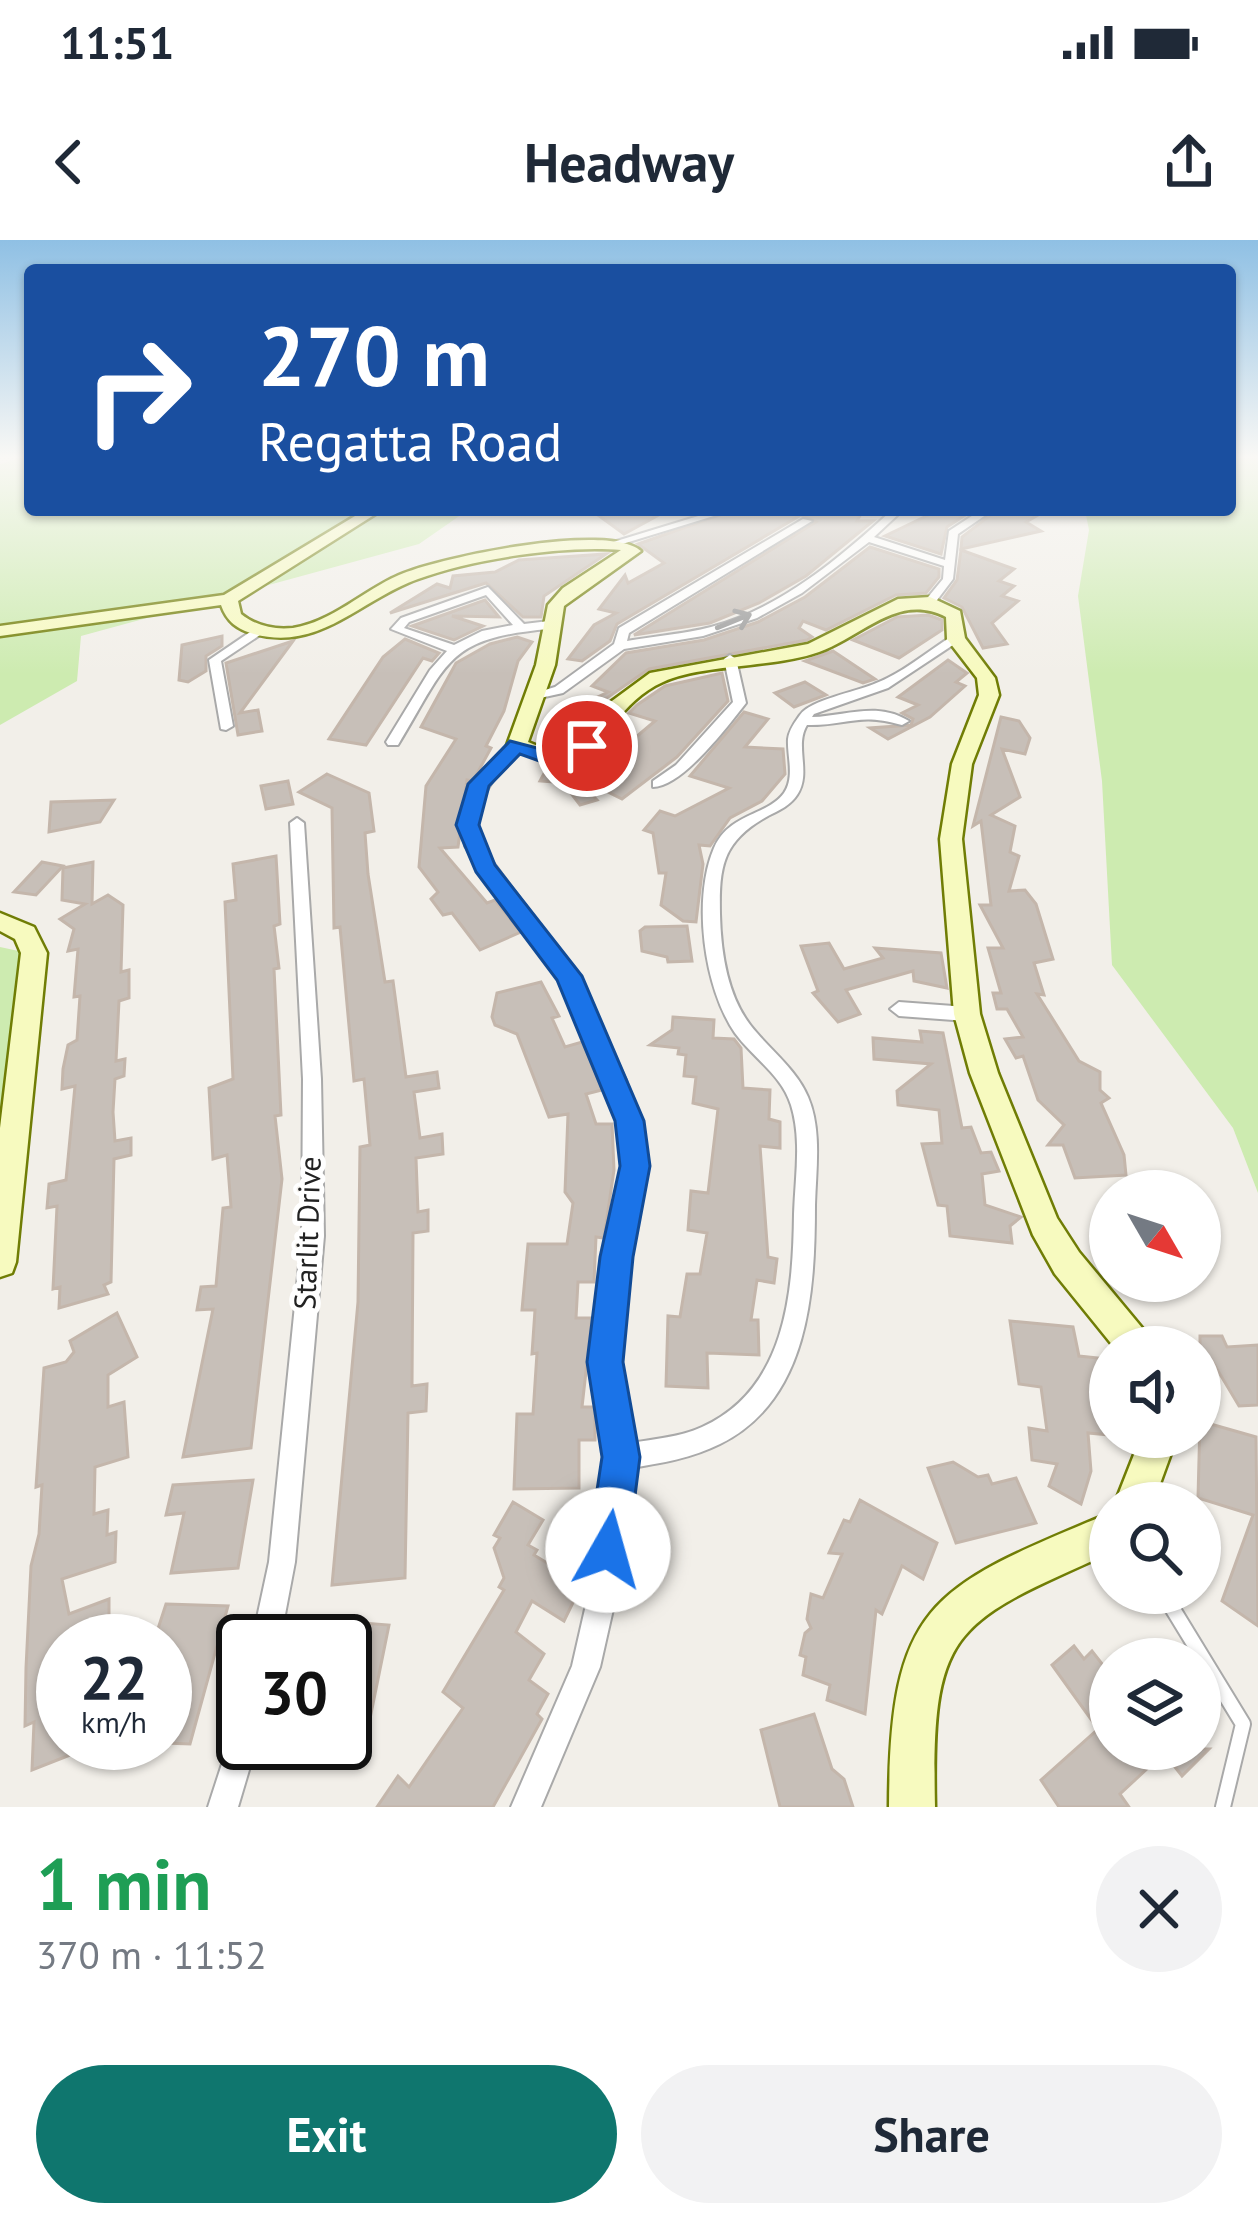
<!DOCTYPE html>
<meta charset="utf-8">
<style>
:root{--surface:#fff;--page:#f2f2f3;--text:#1f2937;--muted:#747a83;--accent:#0f766e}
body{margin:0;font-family:"PT Sans",sans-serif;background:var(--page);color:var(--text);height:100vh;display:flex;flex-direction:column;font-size:45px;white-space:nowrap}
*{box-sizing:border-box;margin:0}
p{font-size:39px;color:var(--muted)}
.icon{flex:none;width:66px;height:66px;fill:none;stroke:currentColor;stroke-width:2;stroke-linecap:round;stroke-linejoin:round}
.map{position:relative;height:1567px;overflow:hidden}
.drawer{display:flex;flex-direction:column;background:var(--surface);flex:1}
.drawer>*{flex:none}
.hud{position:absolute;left:24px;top:24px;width:1212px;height:252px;border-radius:12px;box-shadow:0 3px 9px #0004;background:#1a4fa0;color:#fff;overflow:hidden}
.needle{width:78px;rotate:129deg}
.tools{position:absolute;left:1089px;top:930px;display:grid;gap:24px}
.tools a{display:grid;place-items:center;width:132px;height:132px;border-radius:50%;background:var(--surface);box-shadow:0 3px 9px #0004;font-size:60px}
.speed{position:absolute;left:36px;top:1374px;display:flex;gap:24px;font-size:60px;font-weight:700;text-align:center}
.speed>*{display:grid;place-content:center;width:156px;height:156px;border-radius:50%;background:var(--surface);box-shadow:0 3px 9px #0004;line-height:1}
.speed small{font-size:30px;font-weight:400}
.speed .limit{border:6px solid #111;border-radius:18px;background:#fff;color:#111}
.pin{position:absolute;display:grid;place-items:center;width:102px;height:102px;color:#fff;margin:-51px;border:6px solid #fff;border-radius:50%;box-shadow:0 3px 12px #0007}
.me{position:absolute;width:132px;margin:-66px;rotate:7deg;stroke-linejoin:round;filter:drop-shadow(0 0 9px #0008)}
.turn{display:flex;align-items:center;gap:42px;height:252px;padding:0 36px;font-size:54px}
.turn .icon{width:156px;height:156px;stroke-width:2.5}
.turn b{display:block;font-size:84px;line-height:102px}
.round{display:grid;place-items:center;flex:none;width:126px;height:126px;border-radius:63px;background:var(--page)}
.headline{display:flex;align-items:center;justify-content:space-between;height:204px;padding:0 36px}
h1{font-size:72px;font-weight:700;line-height:90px;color:#1e9e55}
.primary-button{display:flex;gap:24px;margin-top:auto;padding:24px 36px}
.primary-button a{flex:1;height:138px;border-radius:72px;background:var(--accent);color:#fff;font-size:48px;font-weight:700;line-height:138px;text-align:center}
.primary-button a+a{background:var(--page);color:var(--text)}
.status{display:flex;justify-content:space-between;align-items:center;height:84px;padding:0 60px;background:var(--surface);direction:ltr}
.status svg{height:33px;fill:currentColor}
header{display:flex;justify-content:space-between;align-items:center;height:156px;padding:0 36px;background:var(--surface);font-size:54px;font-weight:700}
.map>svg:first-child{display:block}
.grass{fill:#cdebb0}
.building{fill:#c7bfb8;stroke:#c4b6ab;stroke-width:3}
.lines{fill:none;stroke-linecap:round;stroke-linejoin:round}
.lane-casing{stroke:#a9a9a9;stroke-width:18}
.street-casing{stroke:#a9a9a9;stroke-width:4}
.secondary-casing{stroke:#707d05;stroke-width:5}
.lane{stroke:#fff;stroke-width:14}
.street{fill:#fff;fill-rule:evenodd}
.secondary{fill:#f7fabf;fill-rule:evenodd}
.oneway{stroke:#9c9c9c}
.route{fill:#1a73e8;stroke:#114b97;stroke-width:3}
.labels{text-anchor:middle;stroke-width:10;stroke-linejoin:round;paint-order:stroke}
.street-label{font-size:30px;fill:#222;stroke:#fff}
</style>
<div class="status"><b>11:51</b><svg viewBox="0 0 49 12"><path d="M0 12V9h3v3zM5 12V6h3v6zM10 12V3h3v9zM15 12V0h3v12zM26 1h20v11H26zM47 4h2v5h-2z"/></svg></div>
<header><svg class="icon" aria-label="back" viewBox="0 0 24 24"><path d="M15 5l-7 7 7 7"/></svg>Headway<svg class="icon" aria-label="share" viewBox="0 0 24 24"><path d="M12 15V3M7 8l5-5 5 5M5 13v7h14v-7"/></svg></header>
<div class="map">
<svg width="1258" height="1567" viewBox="0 0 1258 1567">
<rect width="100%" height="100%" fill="#f2efe9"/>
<g class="grass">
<polygon points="30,215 30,270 468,270 419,304 81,396 77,441 0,485 0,224"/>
<polygon points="1230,215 1258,215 1258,953 1233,888 1112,725 1102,541 1078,356 1089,290 1085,270 1230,270"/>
<polygon points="0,707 28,713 0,960"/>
</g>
<g class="building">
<polygon points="591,270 668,270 624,294"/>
<polygon points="734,270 863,270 857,281 873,281 806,336 759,363 710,383 634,395 816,282 801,275 617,384 610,401 582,421 568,419 594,385 616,373 599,369 625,335 628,343 664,323 638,304"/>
<polygon points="939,270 973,270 947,287 941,314 885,296"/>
<polygon points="997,270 1047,270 1026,282 1041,291 961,309 962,297"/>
<polygon points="870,307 939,329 939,337 926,353 896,355 826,390 803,381 799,388 812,397 807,400 649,429 598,464 575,498 554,495 566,478 556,477 608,452 592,446 626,413 704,400 758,382 805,357"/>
<polygon points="961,310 1014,329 999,341 1014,346 1002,356 1018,361 992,383 1007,404 983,408 962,367 944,358 957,340"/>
<polygon points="606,314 544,356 541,377 523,377 486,343 390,373 437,344 450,348 453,336 495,332 519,320"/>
<polygon points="485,360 499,377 452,376 483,386 454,400 412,386"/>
<polygon points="928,375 942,380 942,390 899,418 853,400 897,377"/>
<polygon points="222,396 222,406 206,416 206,431 188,442 179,440 182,405"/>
<polygon points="517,397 532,402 518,421 504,471 486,506 491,508 473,541 467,540 458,607 440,608 487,663 495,660 521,692 480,710 452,673 443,675 431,659 438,652 419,627 426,546 456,499 421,487 456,423 490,404"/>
<polygon points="405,399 439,413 432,421 423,418 366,505 329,499 383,417"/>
<polygon points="293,401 240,473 258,470 262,491 238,495 226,423"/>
<polygon points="833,411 875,439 863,443 805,421"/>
<polygon points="948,420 967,433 956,442 965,446 930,477 888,499 870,488 911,485 913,479 902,473 918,465 898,457"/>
<polygon points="722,433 728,461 677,517 622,559 598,547 629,525 611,518 655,481 629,473 637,465 665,446"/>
<polygon points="805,442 826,455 794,467 775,453"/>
<polygon points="744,472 768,479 745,507 783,509 785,534 762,561 730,578 710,606 699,605 703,624 696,682 683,681 661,665 666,633 659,633 653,593 644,590 660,571 675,576 729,548 690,536"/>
<polygon points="1001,477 1019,481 1030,498 1025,514 1002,509 1020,557 991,575 1015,586 1010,612 1019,616 1009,651 1025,650 1036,664 1053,719 1034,723 1044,755 1037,754 1079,821 1100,832 1100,850 1109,858 1101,863 1124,915 1126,935 1075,938 1063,905 1048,905 1064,885 1038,860 1023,816 1016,818 1005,799 1023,797 1007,769 997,769 993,753 1001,753 988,708 1003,708 980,665 991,665 981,581 973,586"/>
<polygon points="568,527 581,543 597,560 580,565 570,552 580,544 540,541 547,528"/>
<polygon points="327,534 369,553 374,591 365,593 368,634 385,742 393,741 406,837 437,832 439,848 414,852 420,898 442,894 443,914 416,918 418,972 428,970 428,991 413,993 412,1146 427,1144 426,1171 408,1173 405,1338 332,1345 358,1062 360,907 370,905 364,839 354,841 340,687 334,688 332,568 299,552"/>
<polygon points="288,541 293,564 266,569 261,546"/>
<polygon points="114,560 100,582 49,592 51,562"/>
<polygon points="276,616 280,684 274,686 279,728 274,729 281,875 275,876 282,939 251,1208 183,1217 213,1069 197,1070 201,1047 216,1046 223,968 231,967 227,915 213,919 209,848 233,839 225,662 236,660 233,624"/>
<polygon points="42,622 63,626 36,655 14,652"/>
<polygon points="93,622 92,664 108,655 123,665 121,732 129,730 129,758 119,761 116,821 125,819 124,836 115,839 113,872 115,901 131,898 131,915 114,919 111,1042 104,1045 108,1054 59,1068 60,1047 53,1049 57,966 47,968 49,944 66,940 75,846 62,849 63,829 68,805 77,800 80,756 74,757 78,709 68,711 74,689 60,679 85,664 62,660 63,628"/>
<polygon points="687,686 692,721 668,722 667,717 642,711 640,691 645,687"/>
<polygon points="829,703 844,729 883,718 875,708 941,713 947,748 914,741 913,731 846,750 860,774 838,782 813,753 818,751 801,706"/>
<polygon points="541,742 559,776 552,778 565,807 582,802 593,826 602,850 586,854 596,884 612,884 614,930 604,998 596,997 594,1042 578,1042 576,1078 592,1078 582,1167 595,1167 595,1200 579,1200 579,1248 514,1249 517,1174 533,1174 537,1113 532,1114 535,1070 522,1070 528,1004 567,1004 573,963 565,952 568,874 549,877 517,794 495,785 492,777 497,753"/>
<polygon points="673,777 714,780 713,798 734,799 741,808 743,848 770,850 769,879 780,882 780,908 760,906 768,1017 777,1019 774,1043 757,1040 751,1080 758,1080 759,1115 707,1113 708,1148 666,1146 668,1076 680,1077 687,1034 700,1034 707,993 688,990 691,951 708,953 718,869 693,863 696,837 684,836 686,815 678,814 679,808 650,805 672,790"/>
<polygon points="920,791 943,793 962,888 971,887 981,913 991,912 999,931 982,934 985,965 1021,977 1010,986 1012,1003 950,996 947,966 938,965 922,904 942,903 939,870 898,865 897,851 931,824 874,819 873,798 922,802"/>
<polygon points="117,1073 137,1117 108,1135 108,1167 124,1162 128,1217 95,1227 94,1274 108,1270 107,1295 116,1292 115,1322 62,1339 69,1374 109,1359 109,1401 63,1401 63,1503 98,1504 32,1530 34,1482 25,1486 26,1428 31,1326 39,1294 42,1245 36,1247 44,1128 66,1122 74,1112 70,1101"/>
<polygon points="1010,1081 1073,1087 1079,1116 1108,1119 1110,1195 1088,1193 1091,1231 1081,1264 1049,1246 1057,1224 1032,1220 1029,1188 1047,1191 1041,1147 1019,1144"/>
<polygon points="1200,1096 1222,1096 1227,1107 1258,1105 1258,1165 1239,1166 1211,1119 1200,1120"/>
<polygon points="1200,1181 1256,1197 1258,1386 1222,1361 1253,1275 1198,1258"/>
<polygon points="953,1222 978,1237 988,1235 992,1244 1016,1238 1036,1283 956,1303 928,1228"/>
<polygon points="253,1240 238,1328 171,1333 184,1273 166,1275 173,1245"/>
<polygon points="860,1260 937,1303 923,1339 902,1326 882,1374 876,1370 865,1474 827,1460 830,1445 803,1435 806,1417 800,1415 805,1393 811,1388 807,1379 811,1354 823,1358 842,1314 829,1313 844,1280 850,1282"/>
<polygon points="513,1262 543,1280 528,1305 537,1310 534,1315 582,1344 564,1381 532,1361 516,1392 544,1414 529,1440 548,1454 537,1474 542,1479 493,1567 377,1567 398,1536 409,1547 463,1468 443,1452 504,1350 499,1347 504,1338 494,1308 500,1298 494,1295"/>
<polygon points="166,1364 228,1366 190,1504 165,1503 165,1401 154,1401"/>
<polygon points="325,1380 389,1385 362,1518 345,1517 345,1401 320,1401"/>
<polygon points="1074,1406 1084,1419 1092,1411 1110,1434 1110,1509 1209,1509 1182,1536 1164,1513 1120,1554 1129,1567 1059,1567 1041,1540 1098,1489 1052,1425"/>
<polygon points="814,1474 832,1529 844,1539 853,1567 780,1567 761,1490"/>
</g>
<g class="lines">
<g class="lane-casing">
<polyline id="lane" points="1163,1353 1243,1484 1223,1567"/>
</g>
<g class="street-casing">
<g id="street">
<polygon points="718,270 730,271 619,305 610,303"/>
<path d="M 892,270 L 903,270 L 874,297 L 945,320 L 949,291 L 981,270 L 993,270 L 958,294 L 953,339 L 934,364 L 924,362 L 943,339 L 944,326 L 869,302 L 802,353 L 757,378 L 703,396 L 624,409 L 563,453 L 531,460 L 525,456 L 555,447 L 614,404 L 619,388 L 803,279 L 812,281 L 629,393 L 627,401 C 655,396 684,394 711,387 C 781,368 840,318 892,270 Z"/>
<path d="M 488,347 L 524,384 L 549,381 L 555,385 L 549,389 C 445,398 448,423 398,505 L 388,505 L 386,502 L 430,430 L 447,411 L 391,389 L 401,378 ZM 486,355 L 513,385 L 482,391 L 454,405 L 404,388 L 409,382 Z"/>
<polygon points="256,388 266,391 221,421 233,486 226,490 221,489 209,420"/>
<path d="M 952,396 L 962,399 L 888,448 L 814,474 L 812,477 C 846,476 877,461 909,481 L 902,485 C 858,472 847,486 807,485 C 794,506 812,533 797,555 C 791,565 778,571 768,576 C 723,601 719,625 720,674 C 721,715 728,762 757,793 C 775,814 797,831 808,857 C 822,890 816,929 815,965 C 815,1052 809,1160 720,1204 C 692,1218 662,1223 632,1228 L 616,1356 L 600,1427 L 541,1567 L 511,1567 L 572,1426 L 588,1356 L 609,1217 L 593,1122 L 606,1017 L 625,926 L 608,840 L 562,738 L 465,606 C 458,558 480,535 512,502 L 522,502 L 522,508 C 492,539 472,559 480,605 L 575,732 L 626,840 L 645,926 L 628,1017 L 617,1122 L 631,1203 C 655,1199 680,1197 702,1187 C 786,1149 793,1053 794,974 C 795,938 802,900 791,865 C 782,835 753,818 735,793 C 704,748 692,659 714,608 C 729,573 767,576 784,553 C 795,537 787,516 788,499 C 789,490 795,482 800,475 C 810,460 855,452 874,444 C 901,434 927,412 952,396 Z"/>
<path d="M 730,415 L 736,419 L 746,463 C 728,486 682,547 653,547 L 653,541 L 676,525 L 733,462 L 724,419 Z"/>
<polygon points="297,578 304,583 321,839 324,996 295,1322 280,1401 252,1401 269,1322 302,996 303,839 290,583"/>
<polygon points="899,762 967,767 976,774 967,781 899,776 890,769"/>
<polygon points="243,1485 243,1503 257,1503 238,1567 208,1567 233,1490"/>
</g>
</g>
<g class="secondary-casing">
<g id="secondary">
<path d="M 365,270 L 382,270 L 238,361 L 241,374 C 256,386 274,390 293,388 C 332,382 364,350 399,335 C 440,317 609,282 641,311 L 564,366 L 555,425 L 528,502 L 555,513 L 579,501 L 597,472 L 650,433 L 808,404 L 898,359 L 930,357 L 960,371 L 965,398 L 995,438 L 999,455 L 972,524 L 962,599 L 980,774 L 998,833 L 1057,978 L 1079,1012 L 1148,1095 L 1153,1107 L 1114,1107 L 1055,1034 L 1033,995 L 970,833 L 954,774 L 940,599 L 952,524 L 979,455 L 977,438 L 947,399 L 946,377 C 898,352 862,397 819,412 C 775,428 702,424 663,442 C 617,462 604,513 556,527 L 507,505 L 536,425 L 548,365 L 563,348 L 621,310 C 564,305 472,319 418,339 C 361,359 320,412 254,394 C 237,389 227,382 221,365 L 0,396 L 0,386 L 224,355 Z"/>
<polygon points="0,673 34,687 47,713 16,1022 12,1033 0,1037 0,888 21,713 15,699 0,691"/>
<polygon points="1141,1197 1177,1197 1153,1263 1115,1263"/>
<path d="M 1110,1273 L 1110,1313 C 953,1383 931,1388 935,1567 L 889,1567 C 890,1362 930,1348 1110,1273 Z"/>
</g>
</g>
<use href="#lane" class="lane"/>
<use href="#street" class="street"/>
<use href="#secondary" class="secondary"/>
</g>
<defs><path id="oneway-shaft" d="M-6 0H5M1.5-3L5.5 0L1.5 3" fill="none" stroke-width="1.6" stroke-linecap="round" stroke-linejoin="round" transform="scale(3)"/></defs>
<use class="oneway" href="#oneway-shaft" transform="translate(734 381) rotate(-22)"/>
<linearGradient id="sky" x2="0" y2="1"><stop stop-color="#8fc0e4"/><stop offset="0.5" stop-color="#f9f8f5"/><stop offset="1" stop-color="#f9f8f5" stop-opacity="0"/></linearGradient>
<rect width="1258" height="434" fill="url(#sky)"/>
<polygon class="route" points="587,499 594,501 594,510 556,527 520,514 489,546 479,585 495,625 582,736 644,881 650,926 633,1017 623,1122 640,1217 628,1310 623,1324 608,1330 594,1324 588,1310 602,1217 587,1122 600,1017 620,926 615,881 557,740 476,632 456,585 468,544 510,501 556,513"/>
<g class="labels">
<g class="street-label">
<text transform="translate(308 993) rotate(-88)" y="10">Starlit Drive</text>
</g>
</g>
</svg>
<div class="tools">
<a><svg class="needle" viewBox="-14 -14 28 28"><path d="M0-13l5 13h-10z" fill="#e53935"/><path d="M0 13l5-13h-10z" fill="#747a83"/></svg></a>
<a><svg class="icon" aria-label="sound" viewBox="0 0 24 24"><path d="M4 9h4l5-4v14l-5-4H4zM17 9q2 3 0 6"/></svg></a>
<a><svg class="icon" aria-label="search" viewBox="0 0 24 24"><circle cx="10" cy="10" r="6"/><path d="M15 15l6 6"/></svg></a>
<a><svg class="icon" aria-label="layers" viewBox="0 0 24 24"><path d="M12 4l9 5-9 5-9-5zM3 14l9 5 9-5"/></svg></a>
</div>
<div class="speed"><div>22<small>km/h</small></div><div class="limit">30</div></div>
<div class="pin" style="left:587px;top:506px;background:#d93025"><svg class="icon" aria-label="arrive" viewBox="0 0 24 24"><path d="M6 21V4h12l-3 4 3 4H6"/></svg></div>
<svg class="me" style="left:608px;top:1310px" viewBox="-20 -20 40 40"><circle r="19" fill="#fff"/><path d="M0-13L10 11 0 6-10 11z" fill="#1a73e8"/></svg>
<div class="hud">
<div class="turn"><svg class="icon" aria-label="right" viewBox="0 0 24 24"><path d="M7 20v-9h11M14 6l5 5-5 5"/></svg><div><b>270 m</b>Regatta Road</div></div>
</div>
</div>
<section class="drawer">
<div class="headline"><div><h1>1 min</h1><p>370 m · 11:52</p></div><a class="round"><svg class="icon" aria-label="close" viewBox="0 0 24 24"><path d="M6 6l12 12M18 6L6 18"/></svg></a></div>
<div class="primary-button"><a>Exit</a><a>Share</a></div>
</section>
